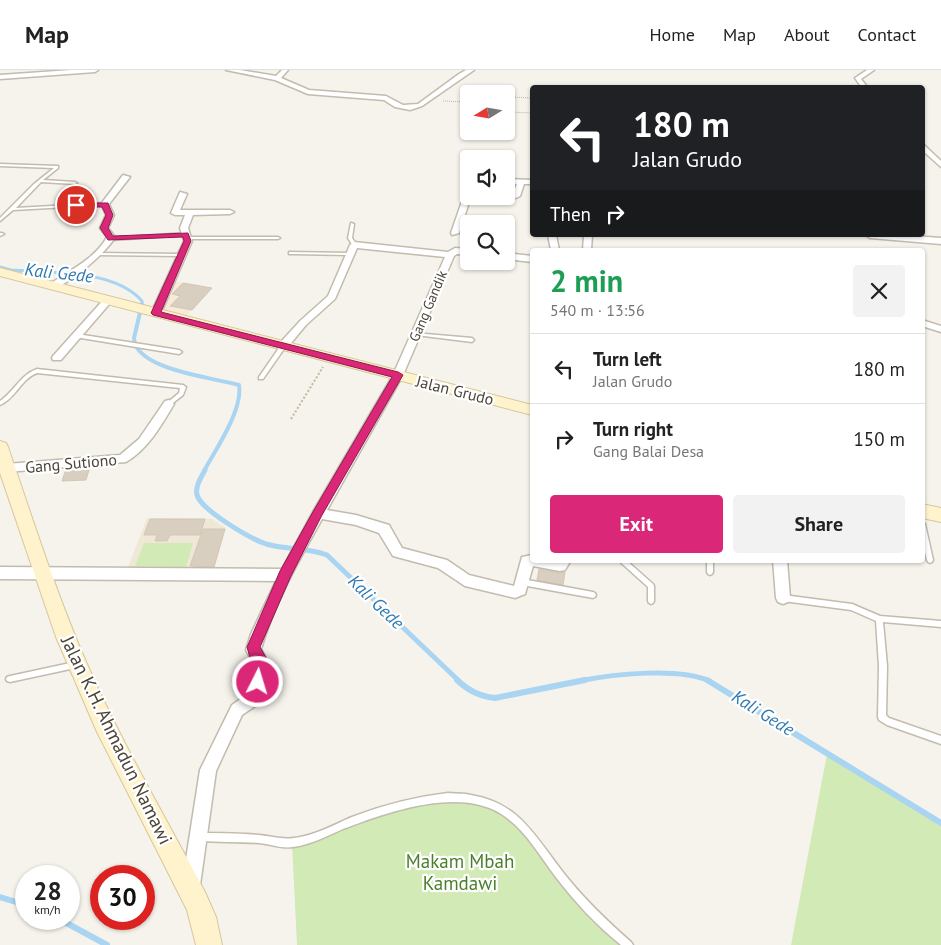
<!DOCTYPE html>
<meta charset="utf-8">
<style>
:root{--surface:#fff;--page:#f2f2f2;--text:#222;--muted:#767676;--line:#e0e0e0;--accent:#db2777}
body{margin:0;font-family:"PT Sans",sans-serif;background:var(--page);color:var(--text);height:100vh;display:flex;flex-direction:column;font-size:19px;white-space:nowrap}
*{box-sizing:border-box;margin:0}
p{font-size:16px;color:var(--muted)}
.icon{flex:none;width:28px;height:28px;fill:none;stroke:currentColor;stroke-width:2;stroke-linecap:round;stroke-linejoin:round}
.map{position:relative;flex:1;overflow:hidden}
.panel{position:absolute;left:530px;top:178px;width:395px;height:315px;display:flex;flex-direction:column;background:var(--surface);border-radius:5px;box-shadow:0 1px 4px #0004}
.panel>*{flex:none}
.guide{position:absolute;left:530px;top:15px;width:395px;height:152px;border-radius:5px;box-shadow:0 1px 4px #0004;background:#202124;color:#fff;overflow:hidden}
.needle{width:32px;rotate:259deg}
.buttons{position:absolute;left:460px;top:15px;display:grid;gap:10px}
.buttons a{display:grid;place-items:center;width:55px;height:55px;border-radius:5px;background:var(--surface);box-shadow:0 1px 4px #0004;font-size:25px}
.speed{position:absolute;left:15px;top:795px;display:flex;gap:10px;font-size:25px;font-weight:700;text-align:center}
.speed>*{display:grid;place-content:center;width:65px;height:65px;border-radius:50%;background:var(--surface);box-shadow:0 1px 4px #0004;line-height:1}
.speed small{font-size:12px;font-weight:400}
.speed .limit{border:8px solid #d22;background:#fff;color:#111}
.pin{position:absolute;display:grid;place-items:center;width:42px;height:42px;color:#fff;margin:-21px;border:2px solid #fff;border-radius:50%;box-shadow:0 1px 5px #0007}
.me{position:absolute;width:55px;margin:-28px;rotate:5deg;stroke-linejoin:round;filter:drop-shadow(0 0 4px #0008)}
.turn{display:flex;align-items:center;gap:18px;height:105px;padding:0 20px;font-size:22px}
.turn .icon{width:65px;height:65px;stroke-width:2.5}
.turn b{display:block;font-size:35px;line-height:42px}
.then{display:flex;align-items:center;height:48px;padding:0 20px;background:#0003;gap:10px;font-size:19px}
.round{display:grid;place-items:center;flex:none;width:52px;height:52px;border-radius:5px;background:var(--page)}
.head{display:flex;align-items:center;justify-content:space-between;height:85px;padding:0 20px}
h1{font-size:30px;font-weight:600;line-height:38px;color:#1e9e55}
.cta{display:flex;gap:10px;margin-top:auto;padding:10px 20px}
.cta a{flex:1;height:58px;border-radius:5px;background:var(--accent);color:#fff;font-size:20px;font-weight:600;line-height:58px;text-align:center}
.cta a+a{background:var(--page);color:var(--text)}
ul{padding:0;list-style:none}
li{display:flex;align-items:center;gap:15px;height:70px;padding:0 20px;border-top:1px solid var(--line)}
li div{flex:1}
li b{display:block;font-size:19px}
li em{font-style:normal}
header{display:flex;align-items:center;gap:30px;box-sizing:border-box;height:70px;padding:0 25px;background:var(--surface);border-bottom:1px solid var(--line)}
header strong{font-size:24px}
nav{display:flex;gap:28px;margin-inline-start:auto;font-size:18px}
.map>svg:first-child{display:block}
.commercial{fill:#f7ead8}
.education{fill:#efe8d6}
.green{fill:#d2eab5}
.lines{fill:none;stroke-linecap:round;stroke-linejoin:round}
.stream-far3{stroke:#a9d4f2;stroke-width:3}
.stream-far2{stroke:#a9d4f2;stroke-width:4}
.stream-far1{stroke:#a9d4f2;stroke-width:5}
.stream{stroke:#a9d4f2;stroke-width:6}
.building{fill:#d8cfc1;stroke:#d3c7b4}
.lane-casing{stroke:#c2bbae;stroke-width:3}
.street-casing{stroke:#c2bbae;stroke-width:3}
.secondary-casing{stroke:#d6c79b;stroke-width:2}
.path-far1{stroke:#c4b79f;stroke-width:1;stroke-dasharray:1 1;stroke-linecap:butt}
.path{stroke:#c4b79f;stroke-width:2;stroke-dasharray:2 2;stroke-linecap:butt}
.lane{fill:#fff;fill-rule:evenodd}
.street{fill:#fff;fill-rule:evenodd}
.secondary{fill:#fff3cd;fill-rule:evenodd}
.route{fill:#db2777;stroke:#8e194d}
.labels{text-anchor:middle;stroke-width:4.5;stroke-linejoin:round;paint-order:stroke}
.far-street-label{font-size:14px;fill:#4b4439;stroke:#fff}
.street-label{font-size:16px;fill:#4b4439;stroke:#fff}
.water-label{font-size:18px;font-style:italic;fill:#2e7ab2;stroke:#fff}
.near-street-label{font-size:19px;fill:#4b4439;stroke:#fff}
.near-park-label{font-size:19px;fill:#4a7f2a;stroke:#fff}
</style>
<header>
<strong>Map</strong>
<nav><a>Home</a><a>Map</a><a>About</a><a>Contact</a></nav>
</header>
<div class="map">
<svg width="941" height="875" viewBox="0 0 941 875">
<rect width="100%" height="100%" fill="#f6f3ec"/>
<polygon class="commercial" points="173,211 212,218 185,247 160,241"/>
<polygon class="education" points="147,448 212,449 226,458 213,501 127,500"/>
<g class="green">
<polygon points="144,473 193,473 186,497 135,496"/>
<polygon points="827,684 941,753 941,875 791,875"/>
<polygon points="465,728 506,742 558,803 628,875 297,875 292,773 386,740"/>
</g>
<g class="lines">
<path class="stream-far3" d="M 0,197 L 11,200 C 51,203 114,199 142,231 L 142,236"/>
<path class="stream-far2" d="M 142,234 L 134,268 C 135,300 215,308 239,315 C 243,340 216,379 204,401"/>
<g class="stream-far1">
<path d="M 205,400 C 201,408 195,416 197,425 C 201,440 251,469 266,474 C 286,480 307,477 327,485 L 459,611"/>
<path d="M 579,611 C 614,604 678,597 710,611"/>
</g>
<g class="stream">
<path d="M 457,610 C 469,621 479,626 495,628 L 585,610"/>
<polyline points="707,610 941,753"/>
<polyline points="0,827 26,835"/>
<polyline points="59,849 107,875"/>
</g>
</g>
<g class="building">
<polygon points="183,213 212,218 192,240 170,236 180,226 172,224"/>
<polygon points="90,397 86,410 62,411 66,399"/>
<polygon points="150,449 205,449 200,465 170,465 167,471 155,471 157,465 144,465"/>
<polygon points="203,459 225,459 214,497 190,496"/>
<polygon points="539,499 560,503 565,502 563,515 537,510"/>
</g>
<g class="lines">
<g class="lane-casing">
<g id="lane">
<polygon points="0,94 57,96 58,96 58,98 43,110 75,112 77,113 75,114 41,112 16,138 105,133 107,134 105,135 13,140 0,151 0,148 34,114 54,98 0,96"/>
<polygon points="351,153 354,154 352,168 357,175 355,176 353,176 348,168"/>
<polygon points="0,163 2,163 4,164 0,166"/>
<polygon points="186,163 188,164 187,165 111,170 109,169 111,168"/>
<polygon points="187,167 278,167 280,168 278,169 187,169"/>
<polygon points="289,182 350,183 352,184 350,185 291,184 289,184"/>
<polygon points="94,183 182,184 184,185 182,186 96,185 94,184"/>
<polygon points="414,263 472,268 474,270 472,272 416,265 414,265"/>
<polygon points="77,264 179,280 182,282 179,284 75,267 75,266"/>
<polygon points="283,274 286,276 263,309 259,309 259,307 281,275"/>
<path d="M 37,299 L 183,315 L 186,317 L 183,325 L 169,336 L 166,334 L 167,333 L 179,323 L 180,318 L 37,303 C 21,309 16,328 0,335 L 0,331 C 14,322 20,305 37,299 Z"/>
<polygon points="922,452 925,454 933,490 932,492 930,493 928,492 927,490 922,471"/>
<polygon points="618,490 626,490 653,514 654,516 654,531 653,533 651,534 649,533 648,531 648,517"/>
<polygon points="707,490 713,490 713,502 712,504 710,505 708,504 707,502"/>
<polygon points="522,509 593,522 595,523 596,525 595,527 593,528 522,515 520,514 519,512 520,510"/>
<polygon points="783,525 852,534 880,546 941,551 941,557 883,552 887,596 886,645 889,648 941,666 941,674 887,655 879,650 878,647 879,596 876,551 851,540 783,531 781,530 780,528 781,526"/>
<polygon points="75,592 78,593 79,595 78,597 75,598 10,612 7,611 6,609 7,607 10,606"/>
<path d="M 448,723 C 456,724 464,723 471,725 C 519,733 534,765 562,801 C 582,827 606,850 631,872 L 633,875 L 621,875 C 596,855 574,831 555,806 C 540,786 527,763 507,748 C 464,714 388,742 343,759 C 327,766 310,775 293,777 C 282,779 270,774 259,773 C 239,772 218,772 198,771 L 195,770 L 194,767 L 195,764 L 198,763 C 218,763 239,763 259,765 C 271,766 282,770 294,768 C 314,766 333,755 352,747 C 383,735 414,727 448,723 Z"/>
</g>
</g>
<g class="street-casing">
<g id="street">
<polygon points="71,0 98,0 95,2 0,9 0,5"/>
<polygon points="226,0 240,0 276,6 282,0 288,0 281,8 309,20 386,26 403,35 418,34 459,4 466,0 474,0 422,36 410,40 395,37 384,30 308,24 275,10"/>
<polygon points="867,0 874,0 861,9 868,18 862,18 855,8"/>
<polygon points="922,73 941,91 941,97 922,80"/>
<path d="M 123,105 L 130,107 L 109,134 L 114,145 L 108,158 L 115,167 C 109,180 64,220 50,218 L 50,214 C 69,201 96,188 107,167 L 100,158 L 106,145 L 101,134 Z"/>
<polygon points="506,109 532,110 532,114 524,114 520,126 516,128 512,126 517,114 506,113"/>
<polygon points="466,120 469,120 469,126 471,126 459,163 452,165 451,163"/>
<polygon points="180,122 187,124 180,140 230,140 234,142 230,144 193,145 188,158 192,171 161,243 156,246 151,243 184,171 180,158 185,145 175,145 171,143"/>
<polygon points="548,165 556,165 559,180 551,180"/>
<polygon points="584,165 592,165 591,180 583,180"/>
<polygon points="866,165 900,165 941,168 941,174 870,168"/>
<path d="M 354,172 L 448,182 L 455,178 L 469,179 L 469,185 L 457,184 L 454,186 L 403,305 L 327,440 L 356,445 L 389,455 L 402,478 L 447,490 L 469,505 L 514,516 L 522,487 L 532,485 L 532,490 L 571,490 L 565,500 L 560,501 L 533,496 L 525,524 L 515,528 L 465,516 L 438,498 L 393,486 L 379,463 L 356,455 L 322,449 C 299,490 274,534 261,579 L 269,594 L 261,629 L 258,634 L 242,645 L 216,701 L 200,815 L 197,821 L 191,824 L 185,821 L 182,815 L 200,700 L 232,635 L 246,625 L 254,595 L 246,580 L 251,564 L 276,511 L 0,509 L 0,497 L 282,499 L 314,440 L 393,305 L 445,187 L 357,178 L 335,229 L 306,255 L 287,278 L 279,278 L 279,274 L 300,251 L 328,226 L 350,175 Z"/>
<polygon points="506,183 532,186 532,192 506,189"/>
<polygon points="108,227 113,230 111,232 61,290 53,290 52,288 53,286 105,228"/>
<polygon points="922,250 941,256 941,262 922,256"/>
<path d="M 169,330 L 174,334 C 161,356 148,379 126,392 L 7,402 L 1,398 L 7,394 L 120,385 L 139,369 L 165,331 Z"/>
<polygon points="773,490 787,490 790,528 788,532 783,534 778,532 776,528"/>
</g>
</g>
<g class="secondary-casing">
<g id="secondary">
<polygon points="0,198 532,335 532,345 0,206"/>
<path d="M 0,371 L 6,373 L 8,377 C 33,450 56,523 87,594 C 121,672 165,746 205,822 L 216,847 L 222,875 L 196,875 L 187,840 L 97,662 L 56,567 L 0,403 Z"/>
<polygon points="922,434 941,438 941,452 922,448"/>
</g>
</g>
<g class="path-far1">
<polyline points="532,28 509,27 506,39 509,42 532,43"/>
<polyline points="443,31 469,32"/>
</g>
<polyline class="path" points="291,349 323,297"/>
<use href="#lane" class="lane"/>
<use href="#street" class="street"/>
<use href="#secondary" class="secondary"/>
</g>
<polygon class="route" points="76,133 108,133 113,145 108,158 113,166 188,163 191,171 161,242 398,302 403,305 322,445 291,506 260,577 269,593 262,617 258,619 253,617 251,612 255,594 250,588 247,577 280,501 314,440 392,307 153,245 151,243 184,171 183,167 108,170 100,158 106,145 102,137 74,137 73,135"/>
<g class="labels">
<g class="far-street-label">
<text transform="translate(428 236) rotate(-67)" y="5">Gang Gandik</text>
</g>
<g class="street-label">
<text transform="translate(455 320) rotate(14)" y="6">Jalan Grudo</text>
<text transform="translate(71 393) rotate(-5)" y="6">Gang Sutiono</text>
</g>
<g class="water-label">
<text transform="translate(59 203) rotate(6)" y="6">Kali Gede</text>
<text transform="translate(376 532) rotate(44)" y="6">Kali Gede</text>
<text transform="translate(763 643) rotate(32)" y="6">Kali Gede</text>
</g>
<g class="near-street-label">
<text transform="translate(117 670) rotate(64)" y="7">Jalan K.H. Ahmadun Namawi</text>
</g>
<g class="near-park-label">
<text x="460" y="798">Makam Mbah<tspan x="460" dy="22">Kamdawi</tspan></text>
</g>
</g>
</svg>
<div class="buttons">
<a><svg class="needle" viewBox="-14 -14 28 28"><path d="M0-13l5 13h-10z" fill="#e53935"/><path d="M0 13l5-13h-10z" fill="#767676"/></svg></a>
<a><svg class="icon" aria-label="sound" viewBox="0 0 24 24"><path d="M4 9h4l5-4v14l-5-4H4zM17 9q2 3 0 6"/></svg></a>
<a><svg class="icon" aria-label="search" viewBox="0 0 24 24"><circle cx="10" cy="10" r="6"/><path d="M15 15l6 6"/></svg></a>
</div>
<div class="speed"><div>28<small>km/h</small></div><div class="limit">30</div></div>
<div class="pin" style="left:76px;top:135px;background:#d93025"><svg class="icon" aria-label="arrive" viewBox="0 0 24 24"><path d="M6 21V4h12l-3 4 3 4H6"/></svg></div>
<svg class="me" style="left:258px;top:612px" viewBox="-20 -20 40 40"><circle r="17" fill="#db2777" stroke="#fff" stroke-width="3"/><path d="M0-11L8 9 0 5-8 9z" fill="#fff"/></svg>
<div class="guide">
<div class="turn"><svg class="icon" aria-label="left" viewBox="0 0 24 24"><path d="M17 20v-9H6M10 6l-5 5 5 5"/></svg><div><b>180 m</b>Jalan Grudo</div></div>
<div class="then">Then<svg class="icon" aria-label="right" viewBox="0 0 24 24"><path d="M7 20v-9h11M14 6l5 5-5 5"/></svg></div>
</div>
<section class="panel">
<div class="head"><div><h1>2 min</h1><p>540 m · 13:56</p></div><a class="round"><svg class="icon" aria-label="close" viewBox="0 0 24 24"><path d="M6 6l12 12M18 6L6 18"/></svg></a></div>
<ul>
<li><svg class="icon" aria-label="left" viewBox="0 0 24 24"><path d="M17 20v-9H6M10 6l-5 5 5 5"/></svg><div><b>Turn left</b><p>Jalan Grudo</p></div><em>180 m</em></li>
<li><svg class="icon" aria-label="right" viewBox="0 0 24 24"><path d="M7 20v-9h11M14 6l5 5-5 5"/></svg><div><b>Turn right</b><p>Gang Balai Desa</p></div><em>150 m</em></li>
</ul>
<div class="cta"><a>Exit</a><a>Share</a></div>
</section>
</div>
